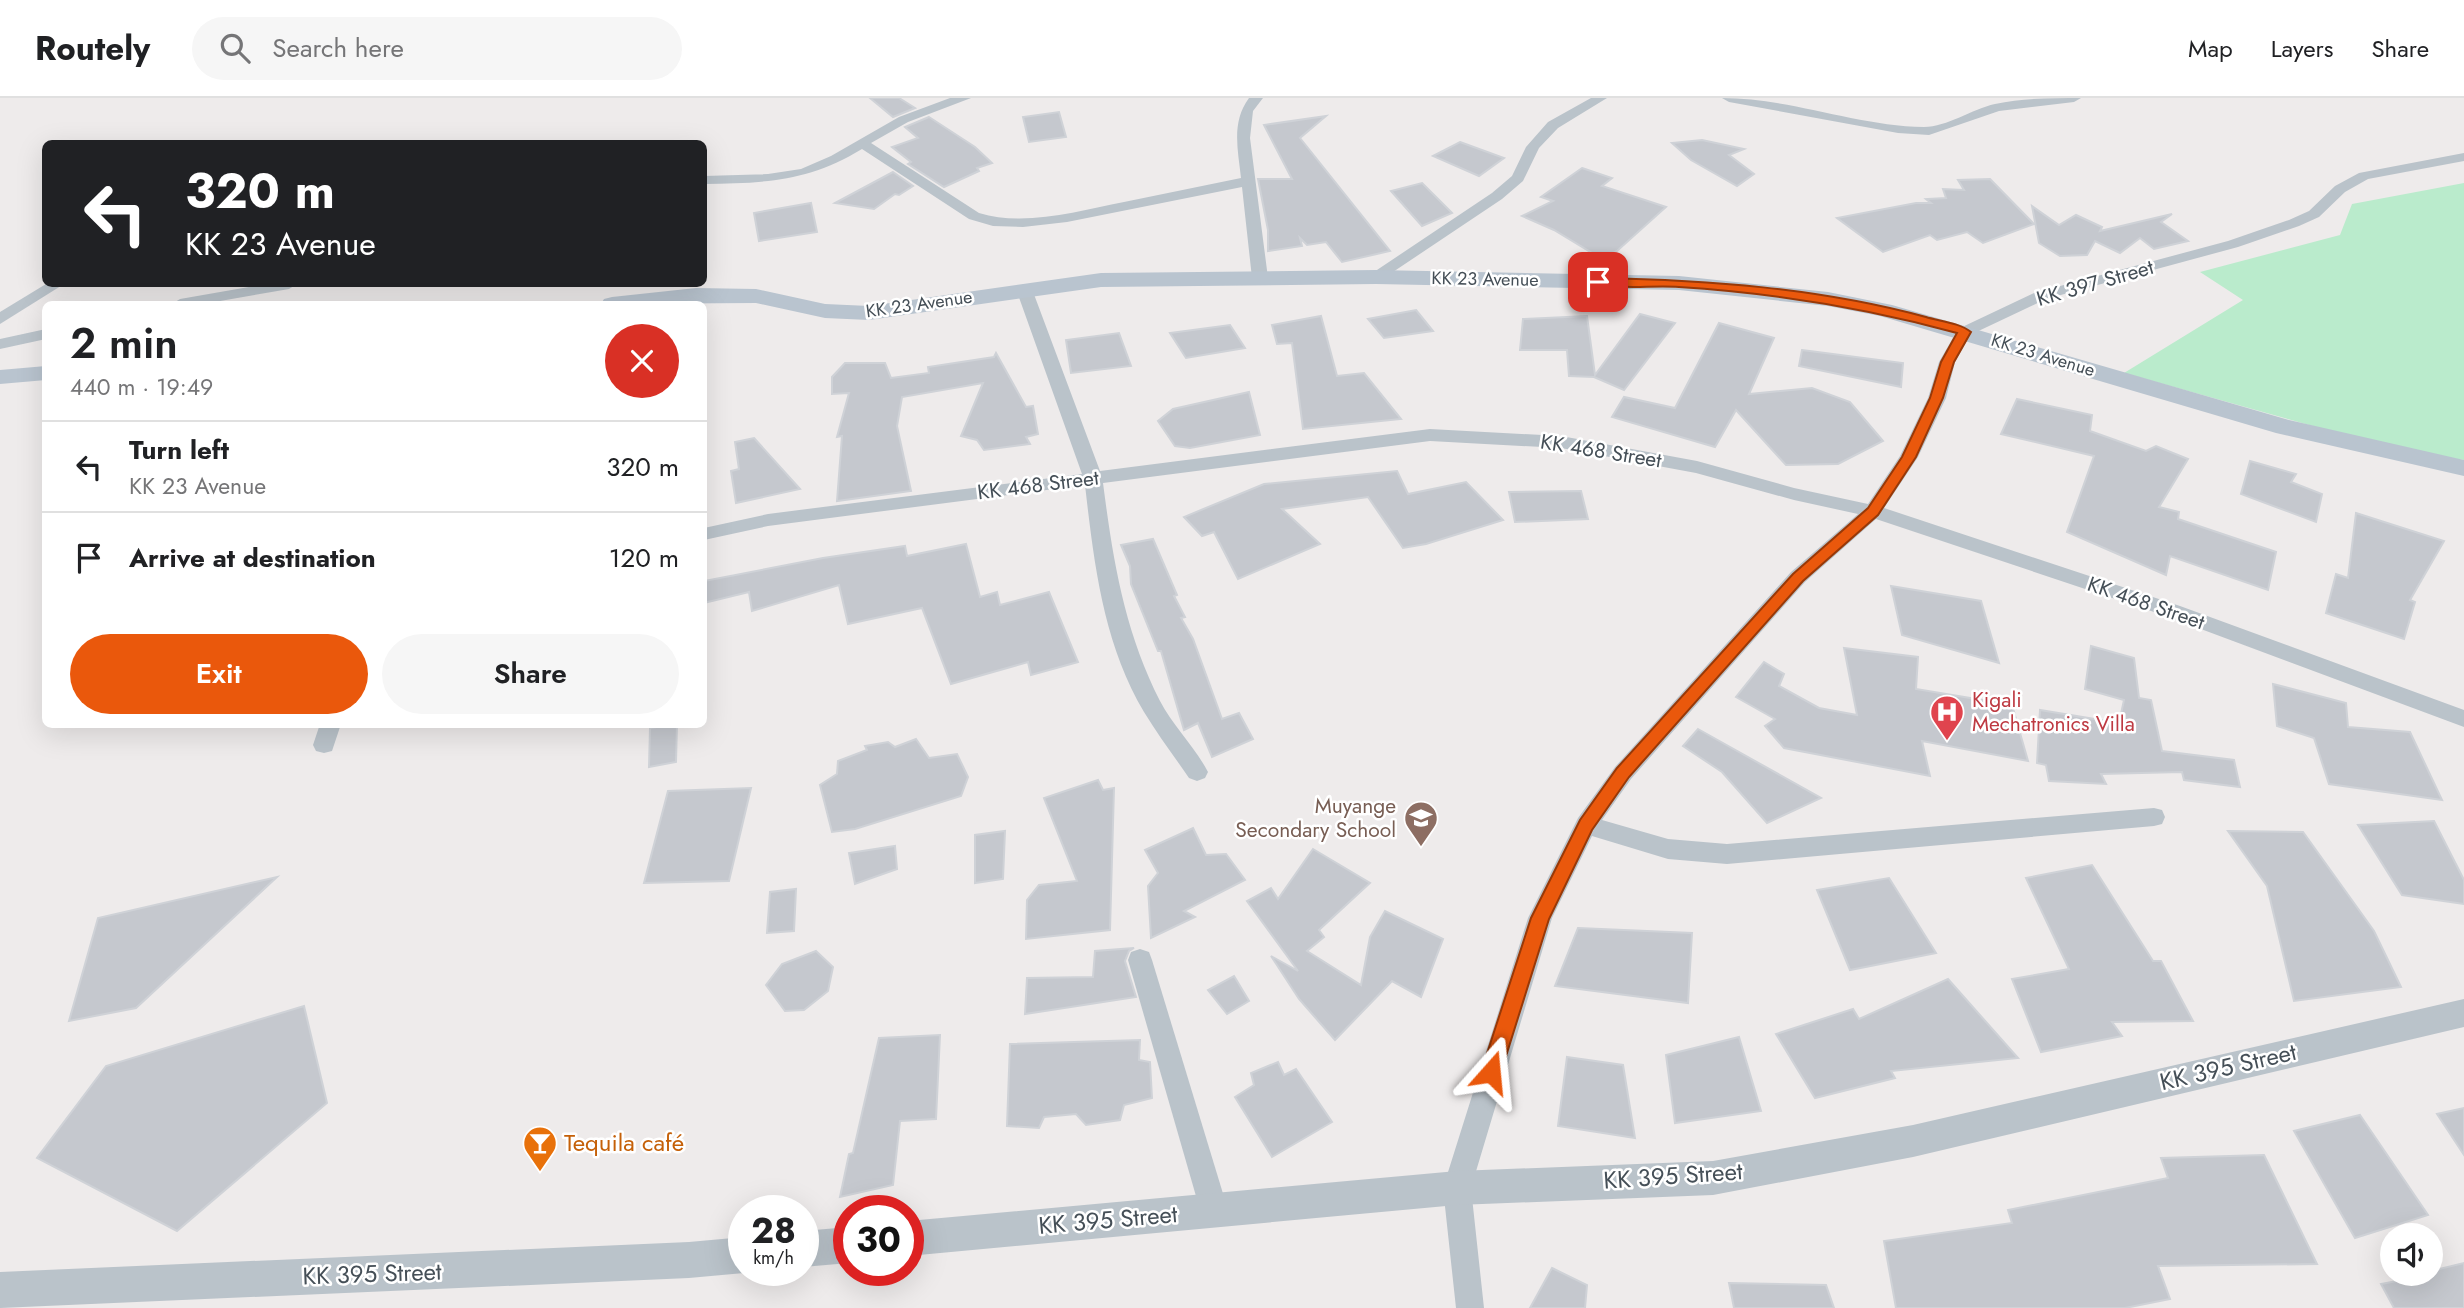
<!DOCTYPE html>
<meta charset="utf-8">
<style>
:root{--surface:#fff;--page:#f6f6f6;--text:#202124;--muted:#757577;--line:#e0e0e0;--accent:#ea580c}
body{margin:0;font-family:Jost,sans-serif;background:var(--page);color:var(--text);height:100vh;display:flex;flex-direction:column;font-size:26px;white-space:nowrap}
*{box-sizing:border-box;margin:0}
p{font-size:23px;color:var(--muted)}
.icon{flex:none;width:38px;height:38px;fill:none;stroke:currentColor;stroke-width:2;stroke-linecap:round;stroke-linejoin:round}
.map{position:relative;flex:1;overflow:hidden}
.sheet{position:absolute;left:42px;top:203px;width:665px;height:427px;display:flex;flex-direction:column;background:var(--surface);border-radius:10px;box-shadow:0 7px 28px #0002}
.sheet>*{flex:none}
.top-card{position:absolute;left:42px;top:42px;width:665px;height:147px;border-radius:10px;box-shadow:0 7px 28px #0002;background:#202124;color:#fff;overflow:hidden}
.controls{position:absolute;left:2380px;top:1125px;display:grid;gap:14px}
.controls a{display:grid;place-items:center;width:63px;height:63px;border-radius:50%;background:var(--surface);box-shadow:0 7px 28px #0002;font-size:35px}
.speed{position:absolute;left:728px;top:1097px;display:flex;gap:14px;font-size:35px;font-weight:700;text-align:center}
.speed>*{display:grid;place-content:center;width:91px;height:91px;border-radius:50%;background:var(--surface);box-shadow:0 7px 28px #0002;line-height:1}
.speed small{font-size:18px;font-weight:400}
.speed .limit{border:10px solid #d22;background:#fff;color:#111}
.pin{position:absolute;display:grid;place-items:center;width:60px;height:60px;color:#fff;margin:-30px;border-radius:14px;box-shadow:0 4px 10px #0006}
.me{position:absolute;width:77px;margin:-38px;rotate:18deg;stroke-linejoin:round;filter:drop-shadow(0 0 5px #0008)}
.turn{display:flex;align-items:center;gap:24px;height:147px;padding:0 28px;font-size:32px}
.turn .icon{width:91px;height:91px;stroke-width:2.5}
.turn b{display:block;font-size:49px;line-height:60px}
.round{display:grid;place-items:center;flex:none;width:74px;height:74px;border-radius:37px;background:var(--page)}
.head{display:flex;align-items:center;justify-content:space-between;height:119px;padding:0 28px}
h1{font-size:42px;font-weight:600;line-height:52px}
.action{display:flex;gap:14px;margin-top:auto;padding:14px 28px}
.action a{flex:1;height:80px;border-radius:42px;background:var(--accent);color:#fff;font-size:28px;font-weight:600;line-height:80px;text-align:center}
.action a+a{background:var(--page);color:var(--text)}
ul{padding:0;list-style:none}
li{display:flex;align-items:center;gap:21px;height:91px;padding:0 28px;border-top:2px solid var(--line)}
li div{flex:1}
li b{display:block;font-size:26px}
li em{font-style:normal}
header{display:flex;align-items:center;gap:42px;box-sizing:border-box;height:98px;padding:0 35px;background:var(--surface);border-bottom:2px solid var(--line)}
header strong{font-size:33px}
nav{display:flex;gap:38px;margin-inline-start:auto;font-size:24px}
.search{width:490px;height:63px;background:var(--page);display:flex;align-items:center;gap:18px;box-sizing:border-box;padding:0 24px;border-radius:38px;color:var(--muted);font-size:26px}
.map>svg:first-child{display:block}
.green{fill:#baebcc}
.building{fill:#c5c8ce;stroke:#cfd2d7;stroke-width:2}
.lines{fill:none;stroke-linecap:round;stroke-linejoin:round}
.minor{fill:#bac3ca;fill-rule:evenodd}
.tertiary{fill:#bac3ca;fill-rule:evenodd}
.secondary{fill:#b9c4cf;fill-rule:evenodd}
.route{fill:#ea580c;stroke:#983908;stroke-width:2}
.labels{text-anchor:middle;stroke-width:5;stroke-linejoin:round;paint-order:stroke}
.far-street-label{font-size:18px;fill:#454f57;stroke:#fff}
.street-label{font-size:21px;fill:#454f57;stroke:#fff}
.health-label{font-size:21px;fill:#be3a42;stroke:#fff;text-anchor:start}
.education-label{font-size:21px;fill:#785e54;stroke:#fff;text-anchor:end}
.near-street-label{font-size:24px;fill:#454f57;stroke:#fff}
.near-food-label{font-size:24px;fill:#c56008;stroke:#fff;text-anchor:start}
</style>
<header>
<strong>Routely</strong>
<div class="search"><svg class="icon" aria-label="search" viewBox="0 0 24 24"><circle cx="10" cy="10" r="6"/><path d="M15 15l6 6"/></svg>Search here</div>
<nav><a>Map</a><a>Layers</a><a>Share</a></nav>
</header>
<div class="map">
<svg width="2464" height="1210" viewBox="0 0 2464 1210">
<rect width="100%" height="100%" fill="#eeebeb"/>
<polygon class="green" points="2464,85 2464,362 2398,352 2124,275 2243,202 2200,174 2340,137 2352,106"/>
<g class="building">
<polygon points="870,0 899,0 915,10 893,19"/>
<polygon points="1059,14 1066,39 1029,44 1023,19"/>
<polygon points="1326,18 1300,40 1390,153 1342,164 1326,144 1307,147 1300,140 1302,148 1268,153 1268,132 1258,81 1292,81 1264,27"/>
<polygon points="929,19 975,49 992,65 977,70 979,73 944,89 908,66 911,64 892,49 918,40 905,29"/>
<polygon points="1702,42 1744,51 1729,57 1754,76 1737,88 1691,62 1672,45"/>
<polygon points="1460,44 1504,60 1479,78 1433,58"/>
<polygon points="1582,70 1612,80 1602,88 1666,109 1617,153 1602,161 1554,132 1522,118 1553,103 1541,99"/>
<polygon points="893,74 913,88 899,97 895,96 874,111 835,105"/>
<polygon points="1990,81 2034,126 1983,145 1967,134 1937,142 1930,137 1883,154 1837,120 1916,105 1931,105 1926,101 1946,100 1943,91 1964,92 1958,82"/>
<polygon points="1422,85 1452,115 1422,128 1391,93"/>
<polygon points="811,105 817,134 759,143 754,115"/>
<polygon points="2032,108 2059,127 2076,117 2102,129 2100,133 2172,116 2161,124 2188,143 2154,151 2140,140 2120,155 2095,143 2087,157 2060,158 2039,145"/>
<polygon points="1416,212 1433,233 1384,240 1368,221"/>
<polygon points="1640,216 1675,225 1624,292 1594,279 1569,278 1567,252 1520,252 1523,221 1587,218 1595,277"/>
<polygon points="1321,218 1337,278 1364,275 1401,321 1303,331 1292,245 1277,246 1272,227"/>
<polygon points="1719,225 1774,240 1749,296 1812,290 1850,304 1883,343 1838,366 1786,367 1736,312 1715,349 1612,319 1624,299 1675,310"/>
<polygon points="1230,227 1245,250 1186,260 1170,235"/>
<polygon points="1119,235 1131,268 1071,275 1066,242"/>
<polygon points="1802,252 1903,265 1901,289 1799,268"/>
<polygon points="996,255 1026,309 1033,308 1038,336 1026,339 1030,346 984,352 977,342 961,338 983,285 902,299 897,328 911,393 837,403 842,338 837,339 849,295 832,296 832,279 845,265 885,265 891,280 929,275 928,269 994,259"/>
<polygon points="1249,294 1260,337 1190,350 1175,348 1158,323 1173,311"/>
<polygon points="2017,301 2092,317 2090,333 2146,353 2156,348 2188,361 2159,409 2179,414 2178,421 2276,454 2268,492 2170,458 2166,477 2067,434 2094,358 2001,336"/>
<polygon points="754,340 800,391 736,405 731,373 739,371 735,344"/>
<polygon points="2250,363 2296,376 2291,384 2322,396 2316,424 2241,396"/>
<polygon points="1397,373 1408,396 1466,384 1503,422 1426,446 1403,450 1368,399 1282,411 1320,446 1238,481 1214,434 1202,438 1184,419 1264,386"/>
<polygon points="1581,393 1588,421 1515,424 1509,394"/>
<polygon points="2356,415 2444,443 2410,502 2415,504 2404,541 2326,515 2336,476 2348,480"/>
<polygon points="1153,441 1177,497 1174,498 1185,519 1181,520 1193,541 1222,621 1239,615 1253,641 1212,659 1198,625 1184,632 1161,553 1158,553 1131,486 1130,468 1121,447"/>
<polygon points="966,446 980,499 997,494 1000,507 1049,494 1078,564 1031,577 1028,564 951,586 922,510 848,526 839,487 752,513 749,494 704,505 704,483 823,460 905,448 907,458"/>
<polygon points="1891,488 1981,503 1999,565 1902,537"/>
<polygon points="2091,548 2134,560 2139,600 2151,602 2162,653 2234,662 2240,689 2184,682 2182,674 2101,676 2106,686 2049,683 2046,667 2037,665 2040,612 2119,625 2124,602 2085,591"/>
<polygon points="1844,550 1918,559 1916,591 2012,607 2028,663 1922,643 1930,678 1784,650 1765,628 1775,621 1736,599 1764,564 1784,576 1779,588 1819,610 1857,617"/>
<polygon points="2273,586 2346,605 2348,629 2410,634 2442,702 2329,686 2314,640 2277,628"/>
<polygon points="677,626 676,664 649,669 650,630"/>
<polygon points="1698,631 1821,700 1767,725 1722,674 1683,648"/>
<polygon points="916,641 929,660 957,656 968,679 961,698 855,731 832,734 820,687 837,676 838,663 867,652 865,648 888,644 895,649"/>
<polygon points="1098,682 1103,692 1114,690 1110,832 1026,841 1027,802 1039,787 1077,783 1044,700"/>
<polygon points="751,690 729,783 644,785 668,693"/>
<polygon points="2434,723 2464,782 2464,806 2402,797 2358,727"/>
<polygon points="1193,730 1206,757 1226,756 1245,782 1184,813 1195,819 1151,840 1148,788 1158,775 1145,752"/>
<polygon points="1005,733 1003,781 975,785 975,737"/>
<polygon points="2228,733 2303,734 2374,833 2401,889 2294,903 2267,788"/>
<polygon points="895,748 897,771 855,786 849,755"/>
<polygon points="1313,751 1370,785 1319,832 1324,839 1307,853 1361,887 1370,839 1385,813 1443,841 1421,899 1392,883 1335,942 1299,901 1271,858 1298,873 1247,803 1271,790 1278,801"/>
<polygon points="2092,767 2153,863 2161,863 2193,923 2112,924 2122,938 2041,954 2012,881 2069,871 2026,780"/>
<polygon points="277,779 136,910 69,923 98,820"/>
<polygon points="1889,780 1936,855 1850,872 1817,792"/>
<polygon points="796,791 794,833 767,835 770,794"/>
<polygon points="1578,830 1692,835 1688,905 1555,888"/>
<polygon points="1134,850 1129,853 1125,863 1136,899 1025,916 1027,880 1093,879 1095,853"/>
<polygon points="816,853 833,869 828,893 804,912 785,913 766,887 782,866"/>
<polygon points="1234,878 1249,903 1227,916 1208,892"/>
<polygon points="1948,881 2018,960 1891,973 1895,980 1815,1000 1776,936 1853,911 1859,921"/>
<polygon points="304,908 327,1005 177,1133 37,1060 106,968"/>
<polygon points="940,937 936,1021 900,1023 893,1087 840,1099 849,1056 853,1055 879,940"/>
<polygon points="1739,939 1761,1013 1675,1025 1666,957"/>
<polygon points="1140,942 1139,962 1150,964 1152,1000 1124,1007 1120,1022 1086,1027 1076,1016 1044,1019 1039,1030 1007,1028 1010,946"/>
<polygon points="1567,959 1623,967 1635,1040 1558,1028"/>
<polygon points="1278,964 1284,977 1296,971 1332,1024 1272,1059 1235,999 1254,987 1251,975"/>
<polygon points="2464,1010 2464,1057 2437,1016"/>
<polygon points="2360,1017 2428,1117 2355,1140 2294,1033"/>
<polygon points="2264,1057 2317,1166 2158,1168 2170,1201 2125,1210 1896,1210 1884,1143 2012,1125 2008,1112 2168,1080 2161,1060"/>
<polygon points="2464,1165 2464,1210 2394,1210 2381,1186 2408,1181 2408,1178 2416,1176 2431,1176 2431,1173"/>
<polygon points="1552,1170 1587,1187 1585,1210 1530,1210"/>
<polygon points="1729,1185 1826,1187 1834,1210 1734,1210"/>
</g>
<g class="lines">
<g class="minor">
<path d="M 950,0 L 971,0 L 908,24 L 871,45 L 979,115 C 1025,129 1078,113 1124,104 C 1163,96 1202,88 1241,80 C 1238,52 1231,24 1249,0 L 1263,0 L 1253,13 L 1250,40 L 1268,180 L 1260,185 L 1252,180 L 1242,89 L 1067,124 L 1023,129 L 993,128 L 969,121 L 862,51 C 808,84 764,85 704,86 L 704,78 L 768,76 L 801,71 L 831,58 L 899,19 Z"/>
<polygon points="1591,0 1607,0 1558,30 1539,50 1523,83 1502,101 1381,182 1371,182 1368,179 1371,176 1492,95 1512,78 1526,49 1548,24"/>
<path d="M 1722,0 C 1791,0 1856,28 1924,29 C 1947,29 1972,11 1995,6 C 2023,0 2052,0 2081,0 L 2074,4 L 1999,13 L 1929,37 L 1898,35 L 1729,4 Z"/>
<path d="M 2464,55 L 2464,63 L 2368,81 L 2345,94 L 2319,119 L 2299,128 L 2238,149 L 2046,201 L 1970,237 L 1955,264 L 1946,300 L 1918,359 L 1884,410 L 2180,508 L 2464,612 L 2464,629 L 2166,518 L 1876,421 L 1805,484 L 1631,681 L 1602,722 L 1668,741 L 1727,746 L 2154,710 L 2162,712 L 2165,719 L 2162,726 L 2154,728 L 1727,766 L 1668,761 L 1592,738 L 1552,820 L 1471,1090 L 1484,1210 L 1456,1210 L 1443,1090 L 1528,820 L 1578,720 L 1615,669 L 1791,474 L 1858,416 L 1794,402 L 1696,375 L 1561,350 L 1430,343 L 1103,385 C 1113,462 1124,532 1160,603 C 1173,628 1195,649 1208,674 L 1205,680 L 1197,683 L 1189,680 C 1174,658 1158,637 1144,614 C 1103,545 1094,465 1085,387 L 768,428 L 704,442 L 704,430 L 768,416 L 1082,376 L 1016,191 L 1024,186 L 1032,191 L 1100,373 L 1430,331 L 1561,338 L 1697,363 L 1794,390 L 1868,406 L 1900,358 L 1928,300 L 1939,264 L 1958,231 L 2034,195 L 2228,143 L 2289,122 L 2309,113 L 2335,88 L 2359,75 Z"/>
<polygon points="46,186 64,186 0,226 0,214"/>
<polygon points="266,186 297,186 289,191 203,206 172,206 180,201"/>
<polygon points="46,231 46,241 0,251 0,241"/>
<polygon points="320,626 341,626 332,653 324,655 316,653 313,647"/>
<polygon points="1140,851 1149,854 1152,862 1228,1112 1224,1122 1214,1126 1204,1122 1200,1112 1128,862 1131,854"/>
</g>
<g class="tertiary">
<polygon points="2464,901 2464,929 1913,1059 1713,1097 1457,1107 908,1158 908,1123 1457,1073 1713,1063 1913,1027"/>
<polygon points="849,1129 849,1165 803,1169 803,1133"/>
<polygon points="744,1139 744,1172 749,1172 744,1175 689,1180 0,1210 0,1174 689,1144"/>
</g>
<g class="secondary">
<polygon points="1376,172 1679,178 1828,194 1892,207 2289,322 2464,362 2464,378 2276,335 1880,218 1828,208 1679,192 1376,186 1101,189 869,222 825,220 756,205 601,206 604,201 612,199 696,190 756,191 825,206 869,208 1101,175"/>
<polygon points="46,268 46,282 0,286 0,272"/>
</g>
</g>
<path class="route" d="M 1598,180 C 1708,182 1819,190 1926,219 C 1939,223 1960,225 1971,234 L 1954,264 L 1943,300 L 1916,359 L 1878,417 L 1803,483 L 1629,679 L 1592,732 L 1549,821 L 1501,974 L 1498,980 L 1491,983 L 1484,980 L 1481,974 L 1531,820 L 1580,722 L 1617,670 L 1793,476 L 1868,410 L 1902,359 L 1930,300 L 1941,264 L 1957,235 C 1866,210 1774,195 1679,189 C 1652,187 1622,192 1594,186 L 1593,184 Z"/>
<defs>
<g id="hospital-pin" transform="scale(1.75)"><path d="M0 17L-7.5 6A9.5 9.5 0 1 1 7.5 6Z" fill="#e0444e" stroke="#fff"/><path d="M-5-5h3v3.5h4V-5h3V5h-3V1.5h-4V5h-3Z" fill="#fff"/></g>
<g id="university-pin" transform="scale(1.75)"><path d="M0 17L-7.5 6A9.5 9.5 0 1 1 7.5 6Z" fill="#8d6e63" stroke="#fff"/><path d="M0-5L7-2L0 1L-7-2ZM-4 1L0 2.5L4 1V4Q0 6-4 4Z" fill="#fff"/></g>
<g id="bar-pin" transform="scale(1.75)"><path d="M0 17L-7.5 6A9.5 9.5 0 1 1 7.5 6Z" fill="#e8710a" stroke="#fff"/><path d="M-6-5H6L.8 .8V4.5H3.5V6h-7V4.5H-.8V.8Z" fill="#fff"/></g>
</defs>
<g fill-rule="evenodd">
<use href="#hospital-pin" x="1947" y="614"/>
<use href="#university-pin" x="1421" y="720"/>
<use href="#bar-pin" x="540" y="1045"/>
</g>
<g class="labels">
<g class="far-street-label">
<text transform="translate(1485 181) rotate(1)" y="6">KK 23 Avenue</text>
<text transform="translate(919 206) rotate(-8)" y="6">KK 23 Avenue</text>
<text transform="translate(2043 257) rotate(17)" y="6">KK 23 Avenue</text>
</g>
<g class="street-label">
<text transform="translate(2095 185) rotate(-16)" y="7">KK 397 Street</text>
<text transform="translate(1601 353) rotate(9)" y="7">KK 468 Street</text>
<text transform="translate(1038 387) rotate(-7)" y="7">KK 468 Street</text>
<text transform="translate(2146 505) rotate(19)" y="7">KK 468 Street</text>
</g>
<g class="health-label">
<text x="1972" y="609">Kigali<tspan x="1972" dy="24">Mechatronics Villa</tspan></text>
</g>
<g class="education-label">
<text x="1396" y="715">Muyange<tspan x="1396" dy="24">Secondary School</tspan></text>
</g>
<g class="near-street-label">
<text transform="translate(2228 969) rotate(-13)" y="8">KK 395 Street</text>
<text transform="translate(1673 1078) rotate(-4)" y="8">KK 395 Street</text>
<text transform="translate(1108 1122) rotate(-5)" y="8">KK 395 Street</text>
<text transform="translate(372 1176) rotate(-2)" y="8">KK 395 Street</text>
</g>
<g class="near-food-label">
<text x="564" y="1053">Tequila café</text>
</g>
</g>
</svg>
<div class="controls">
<a><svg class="icon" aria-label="sound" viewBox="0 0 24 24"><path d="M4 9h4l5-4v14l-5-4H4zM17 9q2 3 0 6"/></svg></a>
</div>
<div class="speed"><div>28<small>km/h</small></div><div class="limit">30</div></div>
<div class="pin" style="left:1598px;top:184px;background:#d93025"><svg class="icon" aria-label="arrive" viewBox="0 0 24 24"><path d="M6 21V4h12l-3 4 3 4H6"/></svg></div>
<svg class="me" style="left:1491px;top:974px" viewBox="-20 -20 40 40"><path d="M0-17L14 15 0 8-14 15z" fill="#ea580c" stroke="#fff" stroke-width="4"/></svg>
<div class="top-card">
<div class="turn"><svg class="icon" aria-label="left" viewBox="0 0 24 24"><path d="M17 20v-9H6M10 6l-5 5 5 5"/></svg><div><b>320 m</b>KK 23 Avenue</div></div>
</div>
<section class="sheet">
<div class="head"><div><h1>2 min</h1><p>440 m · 19:49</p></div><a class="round" style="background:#d93025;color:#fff"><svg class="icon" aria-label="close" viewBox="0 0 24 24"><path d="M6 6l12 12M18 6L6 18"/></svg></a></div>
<ul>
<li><svg class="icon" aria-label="left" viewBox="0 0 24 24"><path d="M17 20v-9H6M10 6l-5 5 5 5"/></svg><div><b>Turn left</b><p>KK 23 Avenue</p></div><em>320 m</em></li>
<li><svg class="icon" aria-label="arrive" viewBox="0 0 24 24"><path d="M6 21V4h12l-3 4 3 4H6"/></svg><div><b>Arrive at destination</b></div><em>120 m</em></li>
</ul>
<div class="action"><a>Exit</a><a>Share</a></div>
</section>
</div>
